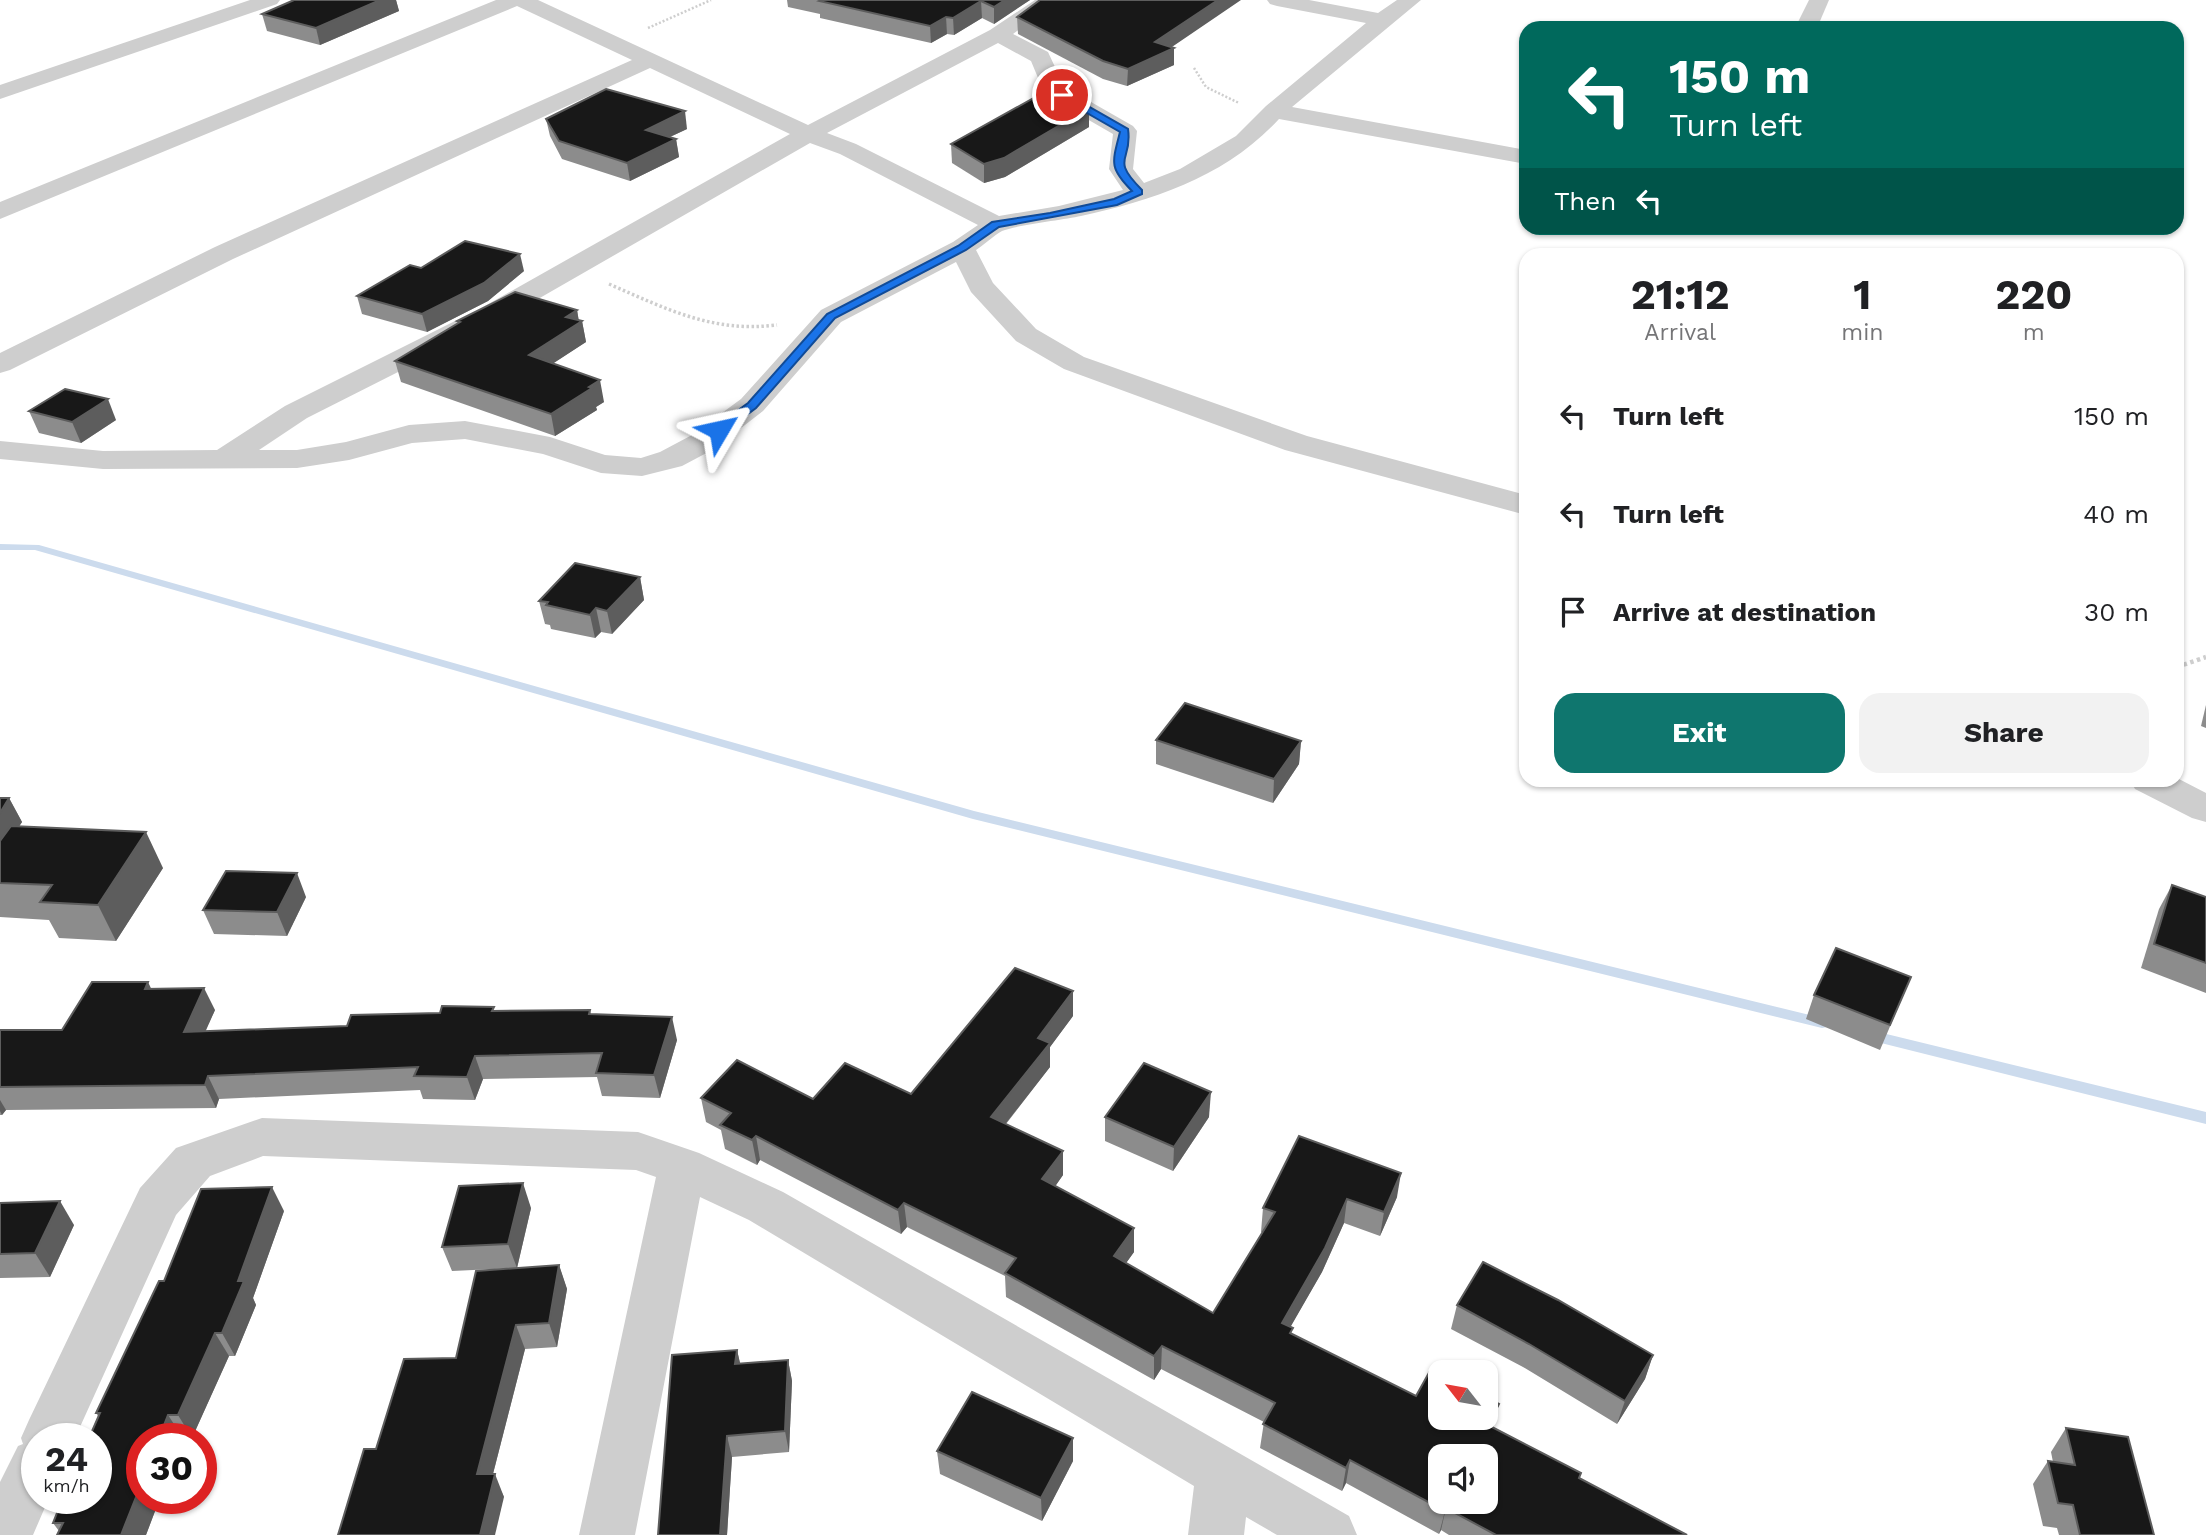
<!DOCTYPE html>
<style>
:root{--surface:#fff;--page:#f2f2f2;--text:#202124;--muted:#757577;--accent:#0f766e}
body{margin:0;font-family:"Work Sans",sans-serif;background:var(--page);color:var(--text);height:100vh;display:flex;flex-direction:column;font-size:26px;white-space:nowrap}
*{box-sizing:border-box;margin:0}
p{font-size:23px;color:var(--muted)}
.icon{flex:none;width:38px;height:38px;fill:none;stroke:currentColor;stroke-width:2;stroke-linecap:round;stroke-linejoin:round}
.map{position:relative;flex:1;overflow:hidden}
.panel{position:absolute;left:1519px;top:248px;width:665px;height:539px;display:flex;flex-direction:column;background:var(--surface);border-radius:21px;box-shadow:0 2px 5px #0004}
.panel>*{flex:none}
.banner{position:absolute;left:1519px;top:21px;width:665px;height:214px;border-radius:21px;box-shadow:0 2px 5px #0004;background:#00695c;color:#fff;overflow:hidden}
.needle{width:46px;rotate:301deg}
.fabs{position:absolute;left:1428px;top:1360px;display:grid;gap:14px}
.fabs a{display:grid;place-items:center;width:70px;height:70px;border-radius:14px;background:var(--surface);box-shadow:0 2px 5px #0004;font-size:35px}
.speed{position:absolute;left:21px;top:1423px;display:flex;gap:14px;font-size:35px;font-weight:700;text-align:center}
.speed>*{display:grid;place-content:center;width:91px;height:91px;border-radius:50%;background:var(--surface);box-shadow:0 2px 5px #0004;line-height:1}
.speed small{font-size:18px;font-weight:400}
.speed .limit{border:10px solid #d22;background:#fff;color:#111}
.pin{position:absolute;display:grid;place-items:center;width:60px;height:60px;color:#fff;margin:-30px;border:4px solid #fff;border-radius:50%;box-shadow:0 2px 7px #0007}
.me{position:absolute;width:77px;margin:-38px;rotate:54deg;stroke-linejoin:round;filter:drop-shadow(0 0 5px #0008)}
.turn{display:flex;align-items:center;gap:24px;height:147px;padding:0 35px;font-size:32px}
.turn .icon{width:91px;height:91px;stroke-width:2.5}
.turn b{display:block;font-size:49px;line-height:60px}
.then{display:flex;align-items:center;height:66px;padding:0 35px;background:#0003;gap:14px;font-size:26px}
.eta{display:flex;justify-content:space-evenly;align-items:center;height:119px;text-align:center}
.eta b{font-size:42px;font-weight:700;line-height:49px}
.action{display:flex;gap:14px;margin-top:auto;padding:14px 35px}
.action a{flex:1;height:80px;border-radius:21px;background:var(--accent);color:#fff;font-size:28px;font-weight:700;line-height:80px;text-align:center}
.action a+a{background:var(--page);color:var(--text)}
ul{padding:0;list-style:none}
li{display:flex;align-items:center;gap:21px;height:98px;padding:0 35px}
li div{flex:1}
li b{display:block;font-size:26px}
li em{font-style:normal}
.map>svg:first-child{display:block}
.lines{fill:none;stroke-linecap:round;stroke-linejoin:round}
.stream{fill:#ccdbed;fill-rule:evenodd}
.path-far2{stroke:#cecece;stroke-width:2.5;stroke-dasharray:2 2;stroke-linecap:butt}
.path-far1{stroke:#cecece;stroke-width:3.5;stroke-dasharray:2.5 2.5;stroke-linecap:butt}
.path{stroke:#cecece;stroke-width:4.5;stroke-dasharray:3.5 3.5;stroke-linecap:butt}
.minor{fill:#cecece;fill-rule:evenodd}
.wall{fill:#8c8c8c}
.shaded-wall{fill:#5d5d5d}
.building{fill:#181818;stroke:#5d5d5d;stroke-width:2;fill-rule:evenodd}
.route{fill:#1a73e8;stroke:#114b97;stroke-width:2}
</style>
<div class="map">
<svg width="2206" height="1535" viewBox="0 0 2206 1535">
<rect width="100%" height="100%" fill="#fff"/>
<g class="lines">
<g class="stream">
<polygon points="0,544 39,545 974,811 1822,1018 1827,1019 1829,1023 1827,1027 1822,1028 973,819 35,550 0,550"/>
<polygon points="1870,1030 2206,1112 2206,1124 1865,1039 1863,1035 1865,1031"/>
</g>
<g class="path-far2">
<polyline points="648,28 711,0"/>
<polyline points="1194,68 1206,87 1239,103"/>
</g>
<path class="path-far1" d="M 609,284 C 667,309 712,333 777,325"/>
<polyline class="path" points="2177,667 2206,657"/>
<g class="minor">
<polygon points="250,0 280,0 277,4 0,99 0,85"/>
<path d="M 496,0 L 538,0 L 808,125 L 990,30 L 1035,0 L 1059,0 L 1013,34 L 1048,52 L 1062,82 L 1070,90 L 1133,126 L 1137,131 L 1133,169 L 1144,183 L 1180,169 L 1236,136 L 1266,106 L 1366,23 L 1277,6 L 1270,4 L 1267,0 L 1309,0 L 1378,13 L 1397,0 L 1421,0 L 1292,107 L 1526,150 L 1526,164 L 1279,119 C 1227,176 1155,200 1081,216 C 1063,220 1016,225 1002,231 C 993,236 985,244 976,250 L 993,283 L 1036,329 L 1084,357 L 1307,436 L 1526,495 L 1526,515 L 1285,450 L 1064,369 L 1016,341 L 971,292 L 956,262 L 841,322 L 763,411 L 714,449 L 682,466 L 642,476 L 601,473 L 543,454 L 465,439 L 412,443 L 349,460 L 297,468 L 103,469 L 0,459 L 0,441 L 103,451 L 217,450 L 285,406 L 483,307 L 790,134 L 650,68 L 233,259 L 10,370 L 0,373 L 0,353 L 215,247 L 632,60 L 517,6 L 0,219 L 0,202 ZM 998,43 L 1031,61 L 1041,85 L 1054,100 L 1113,134 L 1109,169 L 1123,190 L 1059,206 L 999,216 L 856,144 L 827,133 ZM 810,143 L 840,154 L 978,225 L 953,242 L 821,310 L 741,399 L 692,435 L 660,452 L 641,458 L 605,455 L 550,437 L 465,421 L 409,425 L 346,442 L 297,450 L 259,450 L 307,418 L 503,319 Z"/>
<polygon points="1809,0 1829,0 1817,28 1795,28"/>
<polygon points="2177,778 2206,793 2206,822 2192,818 2135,789 2130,780 2177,780"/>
<polygon points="262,1118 638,1132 699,1153 783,1192 1349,1516 1357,1535 1277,1535 1246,1517 1244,1535 1188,1535 1194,1486 749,1220 700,1197 635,1535 579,1535 656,1177 636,1170 263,1156 210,1176 176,1215 75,1438 37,1438 37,1498 49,1498 33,1535 0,1535 0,1482 18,1446 23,1444 21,1438 29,1420 140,1188 176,1148"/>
</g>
</g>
<g class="wall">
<polygon points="294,0 396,0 399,11 320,45 267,31 262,14"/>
<polygon points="787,0 1030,0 994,24 982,18 954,35 947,34 931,43 820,18 820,14 788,7"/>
<polygon points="1017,17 1174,48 1174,65 1127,86 1103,79 1018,34"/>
<polygon points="546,119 687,129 670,137 676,139 679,157 630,181 562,159 550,136"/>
<polygon points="1089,127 1005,177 984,183 952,163 951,144"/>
<polygon points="421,268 524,271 488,301 427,332 362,314 357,296"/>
<polygon points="577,310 579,321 582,321 586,342 553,363 604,402 596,407 597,410 555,436 401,382 395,361 458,323 457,321"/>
<polygon points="29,411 116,420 81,443 39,433"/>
<polygon points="640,577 644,600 612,634 601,632 595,638 551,629 550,625 545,624 539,601"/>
<polygon points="2206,705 2206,728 2201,726"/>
<polygon points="1156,740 1301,741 1299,764 1273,803 1156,764"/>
<polygon points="0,798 9,798 22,822 19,826 163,868 116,941 59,938 49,920 0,917"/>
<polygon points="2172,885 2206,897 2206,993 2141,968 2159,909"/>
<polygon points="306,897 287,936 214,934 203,910"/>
<polygon points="1911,977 1880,1050 1806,1019 1814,995"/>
<polygon points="152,989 215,1010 205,1031 347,1026 495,1011 590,1010 591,1014 677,1040 660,1098 602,1096 597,1077 483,1079 475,1100 423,1099 420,1090 219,1099 216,1108 6,1110 2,1115 0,1115 0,1030 62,1030"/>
<polygon points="1073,1016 1050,1047 1050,1067 1006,1124 1063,1175 1055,1186 1134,1252 1126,1263 1213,1313 1263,1233 1261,1232 1263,1208 1299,1136 1397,1197 1380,1236 1344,1223 1322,1272 1290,1327 1292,1334 1416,1396 1493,1427 1581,1473 1579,1478 1687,1535 1449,1535 1441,1530 1439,1534 1346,1483 1342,1491 1260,1448 1264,1422 1161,1369 1154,1380 1006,1297 1005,1276 907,1227 901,1234 760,1160 757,1165 725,1149 721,1130 706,1122 701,1098 813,1099 911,1094"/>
<polygon points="1105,1117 1209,1117 1173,1171 1105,1141"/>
<polygon points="0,1203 74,1225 50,1277 0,1278"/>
<polygon points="531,1208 517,1268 559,1265 567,1289 557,1347 525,1349 493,1474 504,1497 376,1449 456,1358 515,1268 452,1271 442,1247"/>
<polygon points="284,1211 253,1298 256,1305 235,1356 229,1356 192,1438 142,1438 160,1498 146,1535 57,1535 59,1531 53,1523 98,1416 96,1413 164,1281"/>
<polygon points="1457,1305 1653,1355 1645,1379 1617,1424 1523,1367 1451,1329"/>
<polygon points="737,1350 740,1364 788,1360 792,1381 789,1452 732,1457 727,1535 658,1535"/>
<polygon points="2066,1428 2154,1535 2059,1535 2057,1528 2043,1526 2033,1484 2048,1461 2053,1462 2051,1452"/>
<polygon points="937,1451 1073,1461 1042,1521 940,1474"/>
</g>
<g class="shaded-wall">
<polygon points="380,0 396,0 399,11 320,45 316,28"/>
<polygon points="1005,0 1030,0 994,24 994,7"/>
<polygon points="1218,0 1241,0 1166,51 1174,48 1174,65 1127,86 1128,69 1155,42"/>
<polygon points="981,1 982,18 954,35 953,18"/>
<polygon points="946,17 947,34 931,43 930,26"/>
<polygon points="1089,108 1089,127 1005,177 984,183 984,164"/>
<polygon points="685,111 687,129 648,147 646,130"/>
<polygon points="676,139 679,157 630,181 627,163"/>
<polygon points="520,254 524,271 488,301 427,332 422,314"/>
<polygon points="577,310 579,323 582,321 586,342 534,376 529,355 566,317"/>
<polygon points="600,380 604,402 596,407 597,410 555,436 551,414"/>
<polygon points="108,399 116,420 81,443 72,422"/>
<polygon points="640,577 644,600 612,634 607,611"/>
<polygon points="596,608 601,632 595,638 590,615"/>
<polygon points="1301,741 1299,764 1273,803 1274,779"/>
<polygon points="9,798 22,822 0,856 0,813"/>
<polygon points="146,832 163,868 116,941 98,905"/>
<polygon points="297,873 306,897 287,936 277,912"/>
<polygon points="148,982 159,1005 145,989"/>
<polygon points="204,988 215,1010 195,1055 184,1032"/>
<polygon points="1073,991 1073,1016 1050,1047 1050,1067 992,1141 991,1117 1038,1038"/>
<polygon points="672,1017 677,1040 660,1098 654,1075"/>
<polygon points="475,1056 483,1079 475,1100 467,1077"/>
<polygon points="208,1076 219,1099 216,1108 205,1085"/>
<polygon points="1211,1092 1209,1117 1173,1171 1174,1147"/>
<polygon points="0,1100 6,1110 2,1115 0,1111"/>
<polygon points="756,1136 760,1160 757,1165 752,1140"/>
<polygon points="1063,1151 1063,1175 1043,1204 1042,1179"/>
<polygon points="1401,1173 1397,1197 1380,1236 1384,1212"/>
<polygon points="523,1183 531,1208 517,1268 508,1244"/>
<polygon points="272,1187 284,1211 253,1298 256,1305 235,1356 222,1333 238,1281"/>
<polygon points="1347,1199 1344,1223 1322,1272 1279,1347 1282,1323"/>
<polygon points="60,1201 74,1225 50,1277 35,1253"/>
<polygon points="904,1203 907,1227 901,1234 898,1210"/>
<polygon points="1134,1228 1134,1252 1114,1280 1114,1256"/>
<polygon points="559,1265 567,1289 557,1347 549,1323"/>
<polygon points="516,1325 525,1349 487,1497 477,1474"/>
<polygon points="215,1333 229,1356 192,1438 178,1415"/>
<polygon points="1162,1346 1161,1369 1154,1380 1154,1356"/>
<polygon points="737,1350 742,1371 735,1364"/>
<polygon points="1653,1355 1645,1379 1617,1424 1625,1401"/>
<polygon points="788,1360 792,1381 789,1452 785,1431"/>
<polygon points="1499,1404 1493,1427 1488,1425"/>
<polygon points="168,1415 183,1438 159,1438"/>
<polygon points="727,1436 732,1457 727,1535 720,1535"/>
<polygon points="1073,1438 1073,1461 1042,1521 1041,1498"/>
<polygon points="1350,1460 1346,1483 1342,1491 1346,1468"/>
<polygon points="495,1474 504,1497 495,1535 480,1535"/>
<polygon points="142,1482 142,1498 160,1498 146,1535 121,1535"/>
<polygon points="1446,1508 1441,1530 1439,1534 1445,1511"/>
</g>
<g class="building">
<polygon points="294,0 380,0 316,28 262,14"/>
<polygon points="821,0 1005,0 994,7 981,1 953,18 946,17 930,26 819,1"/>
<polygon points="1040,0 1218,0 1155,42 1174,48 1128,69 1103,61 1017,17"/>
<polygon points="606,89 685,111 646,130 676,139 627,163 559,141 546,119"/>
<polygon points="1039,95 1089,108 1004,158 984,164 951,144"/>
<polygon points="465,241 520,254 484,283 422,314 357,296 410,265 421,268"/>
<polygon points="515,292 577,310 566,317 582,321 529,355 600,380 589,387 592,388 551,414 395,361 460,322 457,321"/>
<polygon points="65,389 108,399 72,422 29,411"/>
<polygon points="575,563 640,577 607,611 596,608 590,615 546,605 548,602 539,601"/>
<polygon points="1185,703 1301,741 1274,779 1156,740"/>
<polygon points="0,798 9,798 0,813"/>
<polygon points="11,826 146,832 98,905 40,902 52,885 0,883 0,841"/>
<polygon points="226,871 297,873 277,912 203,910"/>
<polygon points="2172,885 2206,897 2206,963 2154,944"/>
<polygon points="1836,948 1911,977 1890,1025 1814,995"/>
<path d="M 1015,968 L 1073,991 L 1038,1038 L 1050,1043 L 991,1117 L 1063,1151 L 1042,1179 L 1134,1228 L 1114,1256 L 1213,1313 L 1275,1212 L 1263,1208 L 1299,1136 L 1401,1173 L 1384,1212 L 1347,1199 L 1325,1248 L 1282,1323 L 1293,1328 L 1290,1333 L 1416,1396 L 1431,1369 L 1440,1374 L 1440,1418 L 1486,1418 L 1486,1397 L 1499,1404 L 1488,1425 L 1581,1473 L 1579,1478 L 1687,1535 L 1496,1535 L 1446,1508 L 1445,1511 L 1350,1460 L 1346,1468 L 1263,1424 L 1275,1403 L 1162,1346 L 1154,1356 L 1005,1273 L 1016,1258 L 904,1203 L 898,1210 L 756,1136 L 752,1140 L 720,1125 L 731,1113 L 701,1098 L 737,1060 L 813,1099 L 845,1063 L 911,1094 ZM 1440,1456 L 1486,1456 L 1486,1502 L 1440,1502 Z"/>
<polygon points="92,982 148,982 145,989 204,988 184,1032 347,1026 351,1015 440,1013 442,1006 494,1007 492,1011 590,1010 589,1014 672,1017 654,1075 596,1073 602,1053 475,1056 467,1077 414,1076 418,1067 208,1076 205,1085 0,1087 0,1030 62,1030"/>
<polygon points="1144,1063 1211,1092 1174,1147 1105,1117"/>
<polygon points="523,1183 508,1244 442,1247 459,1186"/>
<polygon points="272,1187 238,1281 244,1281 222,1333 215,1333 178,1415 168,1415 159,1438 142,1438 142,1482 121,1535 57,1535 63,1523 53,1523 63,1498 96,1498 96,1438 89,1438 100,1413 96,1413 159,1281 164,1281 201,1189"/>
<polygon points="60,1201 35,1253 0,1254 0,1203"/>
<polygon points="1483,1262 1558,1300 1653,1355 1625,1401 1529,1344 1457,1305"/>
<polygon points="559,1265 549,1323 516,1325 477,1474 495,1474 480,1535 338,1535 364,1449 376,1449 404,1359 456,1358 476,1271"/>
<polygon points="737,1350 735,1364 788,1360 785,1431 727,1436 720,1535 658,1535 672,1355"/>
<polygon points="972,1392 1073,1438 1041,1498 937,1451"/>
<polygon points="2066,1428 2128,1437 2154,1535 2080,1535 2073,1505 2058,1503 2048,1461 2075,1465"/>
</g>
<path class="route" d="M 1059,93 L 1065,93 L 1128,129 C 1133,162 1109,157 1142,190 L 1142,194 L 1117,205 L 999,227 L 966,250 L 835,318 L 756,408 L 724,432 L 715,432 L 715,427 L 748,403 L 827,314 L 958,246 L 992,222 L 1050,213 L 1114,199 L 1132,191 C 1109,168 1112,163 1120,132 L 1059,97 Z"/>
</svg>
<div class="fabs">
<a><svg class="needle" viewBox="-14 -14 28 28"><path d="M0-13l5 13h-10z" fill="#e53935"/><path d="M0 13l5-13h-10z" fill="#757577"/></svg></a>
<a><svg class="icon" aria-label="sound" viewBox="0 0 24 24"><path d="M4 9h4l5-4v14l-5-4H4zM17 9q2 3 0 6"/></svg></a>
</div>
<div class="speed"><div>24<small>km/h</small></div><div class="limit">30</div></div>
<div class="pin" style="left:1062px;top:95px;background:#d93025"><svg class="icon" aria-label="arrive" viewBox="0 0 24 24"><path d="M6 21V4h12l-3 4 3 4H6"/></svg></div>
<svg class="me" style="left:719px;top:430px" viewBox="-20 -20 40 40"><path d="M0-17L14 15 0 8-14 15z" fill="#1a73e8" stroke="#fff" stroke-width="4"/></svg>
<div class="banner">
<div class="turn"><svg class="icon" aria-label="left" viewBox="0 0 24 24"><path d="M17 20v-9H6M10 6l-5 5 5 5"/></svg><div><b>150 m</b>Turn left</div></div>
<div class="then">Then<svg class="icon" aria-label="left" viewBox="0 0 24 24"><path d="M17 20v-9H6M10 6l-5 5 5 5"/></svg></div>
</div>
<section class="panel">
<div class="eta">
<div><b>21:12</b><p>Arrival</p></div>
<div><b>1</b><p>min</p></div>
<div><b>220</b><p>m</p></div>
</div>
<ul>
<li><svg class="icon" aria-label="left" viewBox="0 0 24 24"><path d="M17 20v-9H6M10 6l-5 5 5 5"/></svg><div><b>Turn left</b></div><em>150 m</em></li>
<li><svg class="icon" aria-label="left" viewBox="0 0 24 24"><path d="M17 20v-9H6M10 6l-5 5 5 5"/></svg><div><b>Turn left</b></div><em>40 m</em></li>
<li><svg class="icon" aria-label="arrive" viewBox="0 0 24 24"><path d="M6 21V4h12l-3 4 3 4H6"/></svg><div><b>Arrive at destination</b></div><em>30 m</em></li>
</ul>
<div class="action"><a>Exit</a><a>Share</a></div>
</section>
</div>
